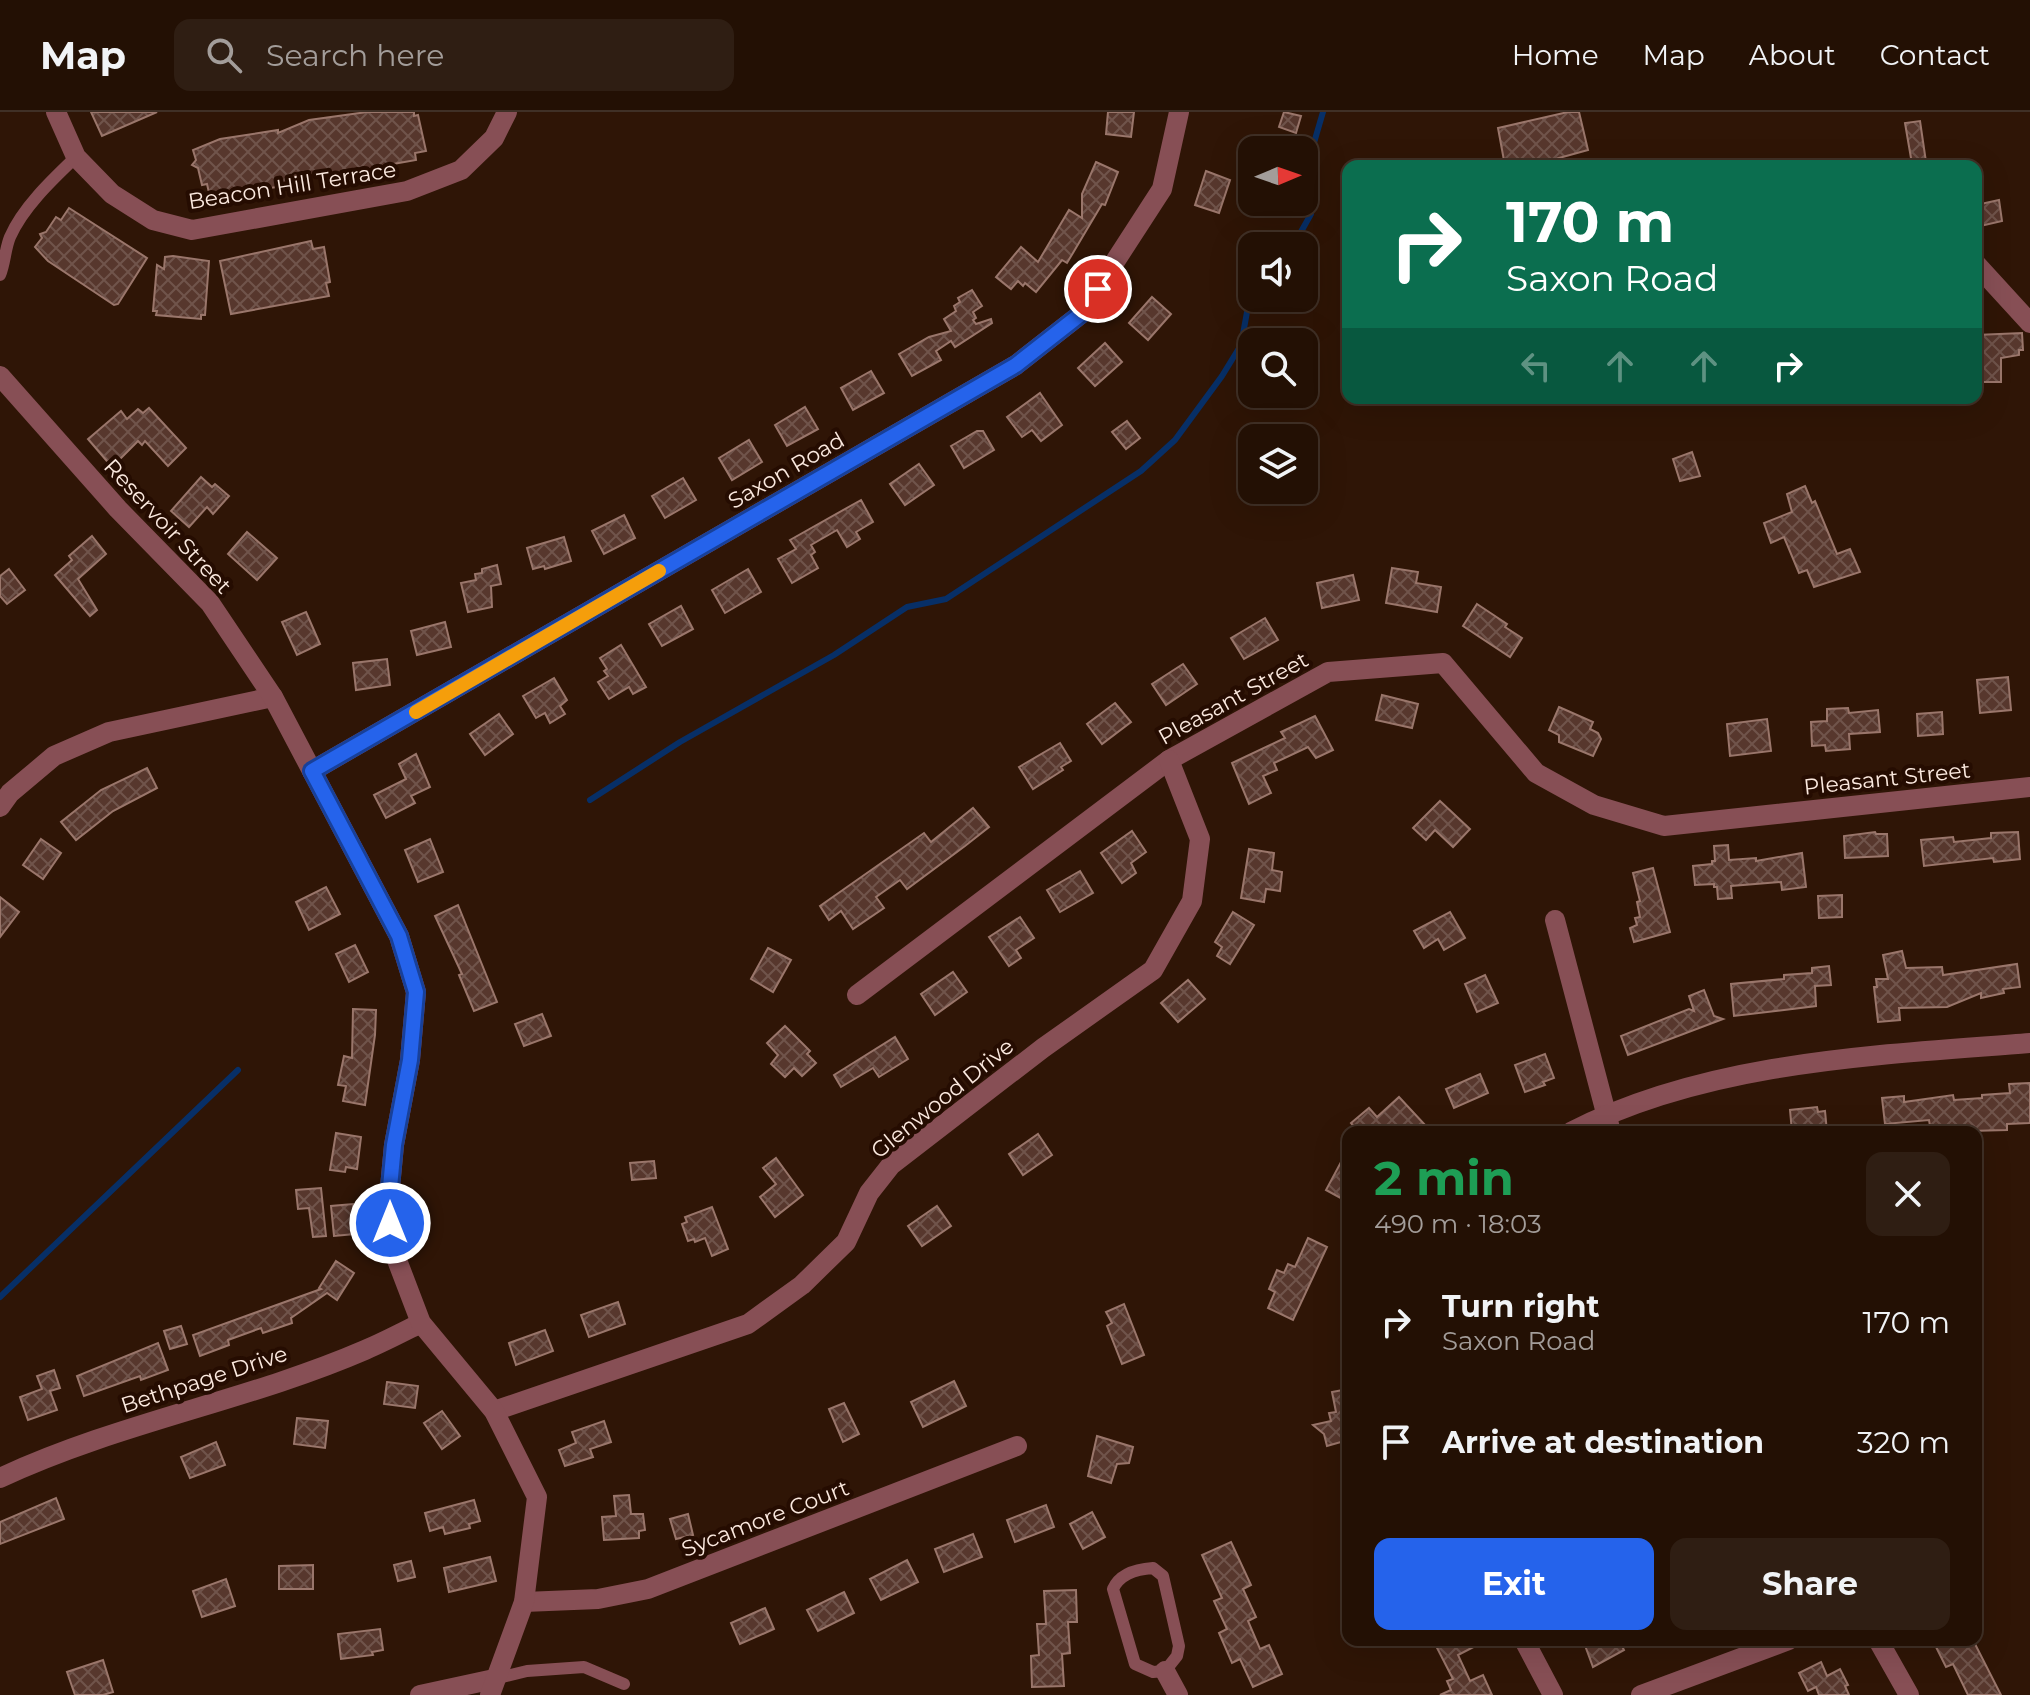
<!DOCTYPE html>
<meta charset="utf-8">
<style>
:root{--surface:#231004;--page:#2f1e13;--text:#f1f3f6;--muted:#a39d9a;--line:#403026;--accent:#2563eb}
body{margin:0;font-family:Montserrat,sans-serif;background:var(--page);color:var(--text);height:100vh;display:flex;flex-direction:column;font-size:30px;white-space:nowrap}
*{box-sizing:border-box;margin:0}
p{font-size:26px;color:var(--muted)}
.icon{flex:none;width:44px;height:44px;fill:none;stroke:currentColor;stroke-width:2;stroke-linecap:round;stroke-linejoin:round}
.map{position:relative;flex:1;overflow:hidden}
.sheet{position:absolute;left:1342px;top:1014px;width:640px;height:520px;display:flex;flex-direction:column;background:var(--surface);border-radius:16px;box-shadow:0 8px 32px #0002,0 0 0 2px var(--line)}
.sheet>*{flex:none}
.top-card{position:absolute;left:1342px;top:48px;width:640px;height:244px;border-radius:16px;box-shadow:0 8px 32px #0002,0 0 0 2px var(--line);background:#0b6e4f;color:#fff;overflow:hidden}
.needle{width:52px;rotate:88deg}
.buttons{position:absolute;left:1238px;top:24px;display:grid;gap:16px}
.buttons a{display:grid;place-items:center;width:80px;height:80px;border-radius:16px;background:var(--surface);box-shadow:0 8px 32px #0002,0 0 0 2px var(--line);font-size:40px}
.pin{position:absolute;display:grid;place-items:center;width:68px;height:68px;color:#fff;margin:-34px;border:4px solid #fff;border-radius:50%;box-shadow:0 2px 8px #0007}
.me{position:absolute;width:88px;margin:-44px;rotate:0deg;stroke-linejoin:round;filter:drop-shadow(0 0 6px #0008)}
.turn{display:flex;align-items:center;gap:28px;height:168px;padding:0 32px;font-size:36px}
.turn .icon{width:104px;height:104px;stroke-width:2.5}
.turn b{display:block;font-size:56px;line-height:68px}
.lanes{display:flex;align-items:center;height:76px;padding:0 32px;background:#0003;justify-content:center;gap:40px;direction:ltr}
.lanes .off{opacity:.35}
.round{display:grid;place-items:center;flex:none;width:84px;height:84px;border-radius:16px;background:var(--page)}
.headline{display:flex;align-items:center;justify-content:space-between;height:136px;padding:0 32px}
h1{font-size:48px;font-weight:700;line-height:60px;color:#1e9e55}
.action{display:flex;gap:16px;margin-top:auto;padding:16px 32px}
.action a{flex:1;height:92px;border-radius:16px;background:var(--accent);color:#fff;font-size:32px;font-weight:700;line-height:92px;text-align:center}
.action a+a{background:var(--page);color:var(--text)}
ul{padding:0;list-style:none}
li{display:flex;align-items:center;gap:24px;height:120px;padding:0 32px}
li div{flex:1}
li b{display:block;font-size:30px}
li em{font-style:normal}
header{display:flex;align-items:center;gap:48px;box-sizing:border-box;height:112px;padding:0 40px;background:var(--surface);border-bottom:2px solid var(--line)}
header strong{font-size:38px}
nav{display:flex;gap:44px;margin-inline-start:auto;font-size:28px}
.search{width:560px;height:72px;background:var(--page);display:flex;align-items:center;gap:20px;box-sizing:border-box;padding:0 28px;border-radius:16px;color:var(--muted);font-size:30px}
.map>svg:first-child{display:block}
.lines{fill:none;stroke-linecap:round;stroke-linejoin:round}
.stream{stroke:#072f67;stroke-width:6}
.building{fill:url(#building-cross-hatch);stroke:#9a766b;stroke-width:2}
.service{stroke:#874f55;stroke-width:12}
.minor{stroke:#874f55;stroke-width:20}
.tertiary{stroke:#874f55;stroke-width:20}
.route-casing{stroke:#184099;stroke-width:20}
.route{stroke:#2563eb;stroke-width:14}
.slow{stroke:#f59e0b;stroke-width:14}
.labels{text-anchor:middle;stroke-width:8;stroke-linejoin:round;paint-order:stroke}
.street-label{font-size:22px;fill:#fbe9df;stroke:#250c01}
</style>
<header>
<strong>Map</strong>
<div class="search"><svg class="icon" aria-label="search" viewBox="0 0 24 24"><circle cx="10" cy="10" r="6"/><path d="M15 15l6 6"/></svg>Search here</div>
<nav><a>Home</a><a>Map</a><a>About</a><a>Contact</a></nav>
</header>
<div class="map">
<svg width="2030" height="1583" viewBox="0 0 2030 1583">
<defs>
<pattern id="building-cross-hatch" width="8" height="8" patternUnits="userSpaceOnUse" patternTransform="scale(2)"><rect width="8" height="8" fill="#57372d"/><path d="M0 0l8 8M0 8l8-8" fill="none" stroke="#70544b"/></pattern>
</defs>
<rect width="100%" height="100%" fill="#2f1506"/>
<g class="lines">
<g class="stream">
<polyline points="1293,134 1311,102 1307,80 1309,48 1323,0"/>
<polyline points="590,688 680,630 834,543 907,495 946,487 1141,359 1175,328 1222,264 1241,233 1247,200 1261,186"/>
<polyline points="0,1185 238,958"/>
</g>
</g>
<g class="building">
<polygon points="91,0 157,0 102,24"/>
<polygon points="367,0 414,0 414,4 418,3 426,39 415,41 416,48 331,63 330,58 294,65 295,72 258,78 258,75 210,85 207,72 202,73 198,56 192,53 196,48 193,38 220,27 278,18 278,21 309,8"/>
<polygon points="1108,0 1134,0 1131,25 1106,22"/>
<polygon points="1284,0 1301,4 1296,21 1279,15"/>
<polygon points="1568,0 1579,0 1588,38 1530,54 1505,54 1498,16"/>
<polygon points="1920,9 1926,50 1912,52 1905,11"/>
<polygon points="1096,50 1118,60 1105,93 1102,92 1067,151 1062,148 1036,180 1025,171 1023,174 1018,169 1011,177 996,165 1021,135 1038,150 1069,98 1082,106 1082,82"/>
<polygon points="1206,59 1230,68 1219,101 1195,93"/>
<polygon points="1999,88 2002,109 1976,115 1976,93"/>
<polygon points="69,96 147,146 118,192 114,193 48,149 35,135 42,126 40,122 46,120 56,105 61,108"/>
<polygon points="311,129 313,137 324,135 330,170 326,171 329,184 231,202 220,149"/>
<polygon points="173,144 209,149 205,203 201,203 201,207 156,203 157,199 153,199 157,153 164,157 165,145"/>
<polygon points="972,178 982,194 973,200 976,206 973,208 976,212 991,207 992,211 955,235 951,229 936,239 941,248 912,264 899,242 929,225 951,219 944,207 956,199 954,194 960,190 958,186"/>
<polygon points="1152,185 1171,202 1148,228 1129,211"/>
<polygon points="2022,221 2023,238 2019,238 2019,243 2001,246 2001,270 1976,270 1976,223"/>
<polygon points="1105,231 1122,250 1095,274 1078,256"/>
<polygon points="871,259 884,281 853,298 841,276"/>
<polygon points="1040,281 1062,313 1041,329 1032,318 1022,325 1007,305"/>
<polygon points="805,295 818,317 787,334 775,313"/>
<polygon points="149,296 186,336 168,354 145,329 142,333 138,329 112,355 88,327 121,299 127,307 138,297 143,301"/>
<polygon points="1127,309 1140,326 1126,337 1112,320"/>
<polygon points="977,319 983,319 994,338 964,356 951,334"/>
<polygon points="749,328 762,350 732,368 719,346"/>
<polygon points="1692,340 1700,364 1680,369 1673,347"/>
<polygon points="919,352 934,373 905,393 890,372"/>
<polygon points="201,365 212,375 215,372 229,384 213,402 207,395 189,415 171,399"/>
<polygon points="683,366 696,388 665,406 652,384"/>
<polygon points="1805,374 1812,391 1815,389 1837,442 1850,437 1860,460 1814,475 1807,458 1799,461 1784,425 1771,431 1764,411 1792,400 1787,382"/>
<polygon points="861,388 873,410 856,420 860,427 847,435 837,418 811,433 815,440 811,443 818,456 792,471 778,447 796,437 790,428"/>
<polygon points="624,403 635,426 604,442 592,419"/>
<polygon points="247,420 277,446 257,468 228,442"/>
<polygon points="92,424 106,442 78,467 97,498 90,504 55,463 72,448 69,444"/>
<polygon points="564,425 571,449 545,457 544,454 533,457 527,436"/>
<polygon points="497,453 501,472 491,474 492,495 468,500 461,471 476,468 475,462 482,461 482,457"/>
<polygon points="1392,456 1418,460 1416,471 1441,475 1437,500 1386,491"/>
<polygon points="9,457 25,478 7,492 0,484 0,464"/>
<polygon points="748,457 761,480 725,501 712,478"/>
<polygon points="1353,463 1359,488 1322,496 1317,471"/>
<polygon points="1477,492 1507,512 1505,515 1522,526 1510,545 1463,514"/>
<polygon points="681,494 693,517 662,534 649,512"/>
<polygon points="306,500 320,532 297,543 282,510"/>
<polygon points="1265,506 1278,528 1244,547 1231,526"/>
<polygon points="445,510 451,535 417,543 411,519"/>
<polygon points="621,533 646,575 633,582 629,575 609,587 598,570 608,564 604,559 607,557 600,546"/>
<polygon points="387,547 390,573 356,578 353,551"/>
<polygon points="1183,552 1197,572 1166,593 1152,572"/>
<polygon points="2008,565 2011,598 1980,601 1977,568"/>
<polygon points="554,566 567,588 560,594 565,602 550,611 545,601 536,606 523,584"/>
<polygon points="1382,583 1418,592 1412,616 1376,608"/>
<polygon points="1115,591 1131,610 1102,632 1087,612"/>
<polygon points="1559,595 1593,610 1590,617 1598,621 1601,627 1593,644 1559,630 1559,623 1549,618"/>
<polygon points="1848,596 1849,601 1878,598 1880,620 1849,622 1850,637 1826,639 1825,633 1812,634 1811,610 1827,609 1827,597"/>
<polygon points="1942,600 1943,622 1918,624 1917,602"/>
<polygon points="499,602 513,622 485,643 470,622"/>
<polygon points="1315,604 1333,638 1316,646 1308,635 1274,651 1277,658 1263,664 1271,681 1249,692 1232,651 1285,626 1281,620"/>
<polygon points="1767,607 1771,639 1730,644 1727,612"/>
<polygon points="1060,631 1071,649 1061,655 1063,658 1033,677 1019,655"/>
<polygon points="416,642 430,675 411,684 415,691 386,706 374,683 406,667 399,652"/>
<polygon points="147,656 157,676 113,699 76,728 61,710 101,678"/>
<polygon points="1440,689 1470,717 1453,735 1435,718 1426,728 1413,716"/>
<polygon points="973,696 989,715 965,734 907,777 900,768 876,785 884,796 853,817 841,799 829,808 820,794 924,721 931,730"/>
<polygon points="1132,719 1146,740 1131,751 1136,761 1122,771 1101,741"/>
<polygon points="1875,720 1876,722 1887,722 1888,744 1845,746 1844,724"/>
<polygon points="2018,720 2020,747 1994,750 1993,746 1924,754 1921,728 1953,725 1954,730 1991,726 1991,721"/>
<polygon points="41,727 61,741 43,767 23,753"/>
<polygon points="430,727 443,760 418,770 405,738"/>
<polygon points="1728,733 1729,748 1756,746 1756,749 1802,741 1806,775 1782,778 1781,770 1731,774 1732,786 1718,787 1717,775 1714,775 1714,772 1695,773 1693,754 1712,752 1712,749 1715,749 1714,734"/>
<polygon points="1249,737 1274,741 1272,758 1282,760 1280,779 1266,777 1264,790 1241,786"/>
<polygon points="1653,756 1670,820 1634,830 1630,816 1637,813 1635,806 1640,805 1637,790 1640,789 1633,761"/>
<polygon points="1080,759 1093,781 1060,800 1047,778"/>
<polygon points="326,775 340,802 309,818 296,790"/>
<polygon points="1842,783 1842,805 1819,806 1818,784"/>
<polygon points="0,785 19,800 0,825"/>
<polygon points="458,793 497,890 474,899 459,863 462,862 435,804"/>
<polygon points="1233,800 1254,813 1230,852 1217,844 1222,835 1215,830"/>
<polygon points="1450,800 1465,826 1444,838 1438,827 1424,836 1414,819"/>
<polygon points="1020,805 1034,826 1016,838 1021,846 1009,854 989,825"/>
<polygon points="355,833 368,860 349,870 336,842"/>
<polygon points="768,836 791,848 773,880 751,867"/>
<polygon points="1902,839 1906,856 1942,855 1943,863 2017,852 2020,875 2003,877 2004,881 1981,886 1981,881 1947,895 1899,896 1900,908 1878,910 1874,875 1877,875 1876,867 1888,867 1883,843"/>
<polygon points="1829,854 1831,873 1815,874 1816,894 1734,904 1731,872 1784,867 1784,863 1812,861 1812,856"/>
<polygon points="953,860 967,880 935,903 921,882"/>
<polygon points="1485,863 1498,891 1477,900 1465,872"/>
<polygon points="1188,868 1205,887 1178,910 1161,891"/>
<polygon points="1704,878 1714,904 1723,907 1628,943 1621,924 1689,897 1694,899 1689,884"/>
<polygon points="353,897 376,898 375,923 365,993 343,989 346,974 338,973 344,944 352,946"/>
<polygon points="542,902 551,924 524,934 515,912"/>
<polygon points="785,914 810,939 807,942 816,951 802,964 794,956 785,965 771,952 778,943 767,931"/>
<polygon points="895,925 908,947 879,965 873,956 841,975 834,963"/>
<polygon points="1545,942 1554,966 1543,970 1545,973 1525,980 1515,953"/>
<polygon points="1480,962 1488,981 1454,996 1446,977"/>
<polygon points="2030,971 2030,1011 2007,1012 2007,1018 1931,1020 1929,1008 1885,1012 1882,986 1904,984 1904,990 1953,983 1954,988 1982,986 1982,983 2010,981 2009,972"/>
<polygon points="1399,985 1425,1013 1417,1020 1359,1020 1351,1011 1369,996 1377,1005"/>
<polygon points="1817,995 1818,1000 1825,999 1827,1020 1792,1020 1790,998"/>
<polygon points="336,1021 361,1025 357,1057 346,1055 345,1060 330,1058"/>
<polygon points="1038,1022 1052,1043 1023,1063 1009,1042"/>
<polygon points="1348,1037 1348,1090 1326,1078"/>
<polygon points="776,1046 803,1083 775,1105 760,1085 776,1072 763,1056"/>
<polygon points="654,1049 656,1066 632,1068 630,1051"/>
<polygon points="321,1076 326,1124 313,1125 309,1096 298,1097 296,1078"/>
<polygon points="353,1092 355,1122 334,1124 331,1094"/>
<polygon points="937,1094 951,1114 922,1134 908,1114"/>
<polygon points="712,1095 728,1137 712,1144 705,1126 695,1130 694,1127 688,1129 682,1112 687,1110 685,1105"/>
<polygon points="1308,1126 1327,1135 1293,1208 1268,1196 1275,1180 1269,1177 1277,1158 1284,1161 1288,1152 1295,1155"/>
<polygon points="336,1149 354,1161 337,1188 327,1181 291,1206 292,1211 263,1221 261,1216 228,1228 229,1233 200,1244 193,1223 321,1177 319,1176"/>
<polygon points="618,1190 625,1212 589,1225 581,1203"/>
<polygon points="1124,1192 1144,1243 1122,1252 1107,1214 1112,1211 1106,1200"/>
<polygon points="181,1214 187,1232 170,1237 164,1219"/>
<polygon points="545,1218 553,1239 516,1253 509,1231"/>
<polygon points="158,1231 168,1258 141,1268 140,1264 84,1284 77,1264"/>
<polygon points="54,1258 60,1276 50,1279 57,1298 28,1308 20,1285 42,1277 37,1264"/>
<polygon points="954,1269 966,1294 923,1315 911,1290"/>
<polygon points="387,1270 418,1274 415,1296 384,1292"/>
<polygon points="1348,1277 1348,1328 1327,1334 1324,1322 1313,1313 1331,1309 1329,1301 1336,1300 1332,1280"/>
<polygon points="844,1291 859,1322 843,1330 829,1297"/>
<polygon points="442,1299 460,1324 442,1337 424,1311"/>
<polygon points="297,1306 328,1309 325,1336 294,1332"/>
<polygon points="604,1309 611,1330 590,1337 593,1345 565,1354 559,1338 576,1331 572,1320"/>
<polygon points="1097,1324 1133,1335 1129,1351 1117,1352 1111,1371 1088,1364"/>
<polygon points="216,1330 225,1353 190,1366 181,1345"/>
<polygon points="629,1383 631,1402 643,1402 645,1418 639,1419 639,1426 604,1428 602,1405 616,1404 614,1384"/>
<polygon points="56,1386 64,1407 0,1432 0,1410"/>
<polygon points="474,1388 480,1409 469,1412 470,1416 445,1422 443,1415 430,1419 425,1401"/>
<polygon points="1046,1393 1054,1415 1015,1430 1007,1408"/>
<polygon points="1092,1400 1105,1425 1083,1437 1070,1412"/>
<polygon points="688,1402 693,1423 676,1427 670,1407"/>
<polygon points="973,1422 982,1445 944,1460 935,1437"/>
<polygon points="1231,1430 1251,1473 1243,1477 1256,1505 1248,1509 1260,1537 1269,1533 1282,1562 1253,1575 1240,1547 1232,1551 1219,1521 1227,1517 1214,1489 1222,1486 1202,1443"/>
<polygon points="490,1445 496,1469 449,1480 444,1456"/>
<polygon points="907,1448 918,1470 881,1488 870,1467"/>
<polygon points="411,1449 415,1465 398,1469 394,1453"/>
<polygon points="313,1453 313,1477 279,1477 279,1454"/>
<polygon points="226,1467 235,1494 202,1505 193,1479"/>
<polygon points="1076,1478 1077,1510 1068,1510 1070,1541 1062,1542 1064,1574 1032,1575 1031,1544 1039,1543 1037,1512 1046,1512 1044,1479"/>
<polygon points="844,1480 854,1501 818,1519 807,1498"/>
<polygon points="765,1496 774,1517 740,1532 731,1511"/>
<polygon points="380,1517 383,1538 372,1540 373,1543 341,1547 338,1522"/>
<polygon points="1433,1528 1487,1528 1458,1543 1470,1569 1483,1563 1492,1583 1440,1583 1451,1578 1447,1569 1453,1567"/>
<polygon points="1583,1528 1619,1528 1624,1538 1593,1555"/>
<polygon points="1945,1528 1973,1528 2001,1583 1968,1583 1953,1552 1946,1555 1935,1533"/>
<polygon points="103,1548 113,1580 103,1583 75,1583 67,1560"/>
<polygon points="1821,1550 1827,1564 1840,1557 1848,1573 1845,1574 1849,1583 1819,1583 1816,1575 1808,1579 1799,1561"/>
</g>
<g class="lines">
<g class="service">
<path d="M 0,163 C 5,151 5,137 10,125 C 23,95 53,67 76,45"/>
<path d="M 1153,1456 L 1163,1464 L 1179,1534 L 1177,1544 L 1165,1559 L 1153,1560 L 1135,1552 L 1113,1477 C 1120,1461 1138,1457 1153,1456 Z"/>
<polyline points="494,1567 527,1559 584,1555 624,1572"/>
</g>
<g class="minor">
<polyline points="56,0 76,45 112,82 153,108 192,118 407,79 461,58 494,26 507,0"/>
<polyline points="1976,152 2030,211"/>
<polyline points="312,659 1016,253 1081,202 1162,77 1179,0"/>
<polyline points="0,695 10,681 54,644 109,620 273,585"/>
<polyline points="1555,808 1611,1020"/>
<polyline points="857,883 1169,648 1328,560 1443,551 1536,661 1594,693 1664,714 2030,675"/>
<path d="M 1571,1020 C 1708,949 1879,943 2030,931"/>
<polyline points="494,1299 748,1212 802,1173 846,1130 869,1081 891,1053 1043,936 1153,858 1192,789 1200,727 1169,648"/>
<path d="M 0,1366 C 117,1311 247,1289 365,1238 C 384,1230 403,1220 421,1211"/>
<polyline points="524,1490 598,1487 648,1477 1017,1334"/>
<polyline points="1524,1528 1553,1583"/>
<polyline points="1878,1528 1909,1583"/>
<polyline points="1165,1559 1178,1583"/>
<polyline points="420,1583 494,1567"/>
<polyline points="1641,1583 1789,1528"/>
</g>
<polyline class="tertiary" points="0,264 118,397 210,491 273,585 399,824 416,880 410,948 394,1033 389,1086 392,1135 421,1211 494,1299 537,1385 524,1490 490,1583"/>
</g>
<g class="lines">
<g class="route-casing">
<polyline id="route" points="390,1111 389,1086 394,1033 410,948 416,880 399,824 312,659 1016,253 1081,202 1098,177"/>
</g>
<use href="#route" class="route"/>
<polyline class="slow" points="416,600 659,459"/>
</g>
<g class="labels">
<g class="street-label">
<text transform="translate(292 73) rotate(-9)" y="8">Beacon Hill Terrace</text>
<text transform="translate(786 358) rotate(-30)" y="8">Saxon Road</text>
<text transform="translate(168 414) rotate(47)" y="8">Reservoir Street</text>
<text transform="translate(1233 586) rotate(-29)" y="8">Pleasant Street</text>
<text transform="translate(1887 666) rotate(-6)" y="8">Pleasant Street</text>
<text transform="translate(942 986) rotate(-39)" y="8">Glenwood Drive</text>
<text transform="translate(204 1267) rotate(-18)" y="8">Bethpage Drive</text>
<text transform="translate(765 1406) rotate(-21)" y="8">Sycamore Court</text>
</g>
</g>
</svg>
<div class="buttons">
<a><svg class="needle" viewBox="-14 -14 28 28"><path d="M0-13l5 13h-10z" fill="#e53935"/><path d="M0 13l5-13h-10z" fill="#a39d9a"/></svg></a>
<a><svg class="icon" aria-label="sound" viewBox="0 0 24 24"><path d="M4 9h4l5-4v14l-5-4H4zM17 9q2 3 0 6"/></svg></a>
<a><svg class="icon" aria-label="search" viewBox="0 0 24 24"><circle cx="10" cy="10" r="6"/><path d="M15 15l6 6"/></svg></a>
<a><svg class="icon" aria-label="layers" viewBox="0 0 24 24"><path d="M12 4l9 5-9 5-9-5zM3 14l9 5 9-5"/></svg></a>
</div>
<div class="pin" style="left:1098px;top:177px;background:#d93025"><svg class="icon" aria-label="arrive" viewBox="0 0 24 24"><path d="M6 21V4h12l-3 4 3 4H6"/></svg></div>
<svg class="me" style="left:390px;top:1111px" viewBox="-20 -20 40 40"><circle r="17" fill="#2563eb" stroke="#fff" stroke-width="3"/><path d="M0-11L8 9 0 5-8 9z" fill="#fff"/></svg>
<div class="top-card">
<div class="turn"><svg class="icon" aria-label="right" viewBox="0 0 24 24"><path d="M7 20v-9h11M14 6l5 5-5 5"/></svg><div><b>170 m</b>Saxon Road</div></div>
<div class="lanes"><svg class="icon off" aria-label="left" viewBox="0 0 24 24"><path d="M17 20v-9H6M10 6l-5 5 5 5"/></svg><svg class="icon off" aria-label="ahead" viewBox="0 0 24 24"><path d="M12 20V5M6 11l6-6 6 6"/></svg><svg class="icon off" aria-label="ahead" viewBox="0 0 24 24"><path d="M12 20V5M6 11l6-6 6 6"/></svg><svg class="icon" aria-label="right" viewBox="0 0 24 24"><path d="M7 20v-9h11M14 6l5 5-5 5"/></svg></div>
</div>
<section class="sheet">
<div class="headline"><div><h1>2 min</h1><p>490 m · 18:03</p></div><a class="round"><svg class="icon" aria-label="close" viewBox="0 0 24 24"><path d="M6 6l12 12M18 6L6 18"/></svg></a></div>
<ul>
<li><svg class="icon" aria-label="right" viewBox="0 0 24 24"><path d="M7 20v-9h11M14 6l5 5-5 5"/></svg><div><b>Turn right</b><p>Saxon Road</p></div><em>170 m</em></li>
<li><svg class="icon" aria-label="arrive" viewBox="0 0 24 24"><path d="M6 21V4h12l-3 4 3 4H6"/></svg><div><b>Arrive at destination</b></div><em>320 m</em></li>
</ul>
<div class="action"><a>Exit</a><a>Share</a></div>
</section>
</div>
